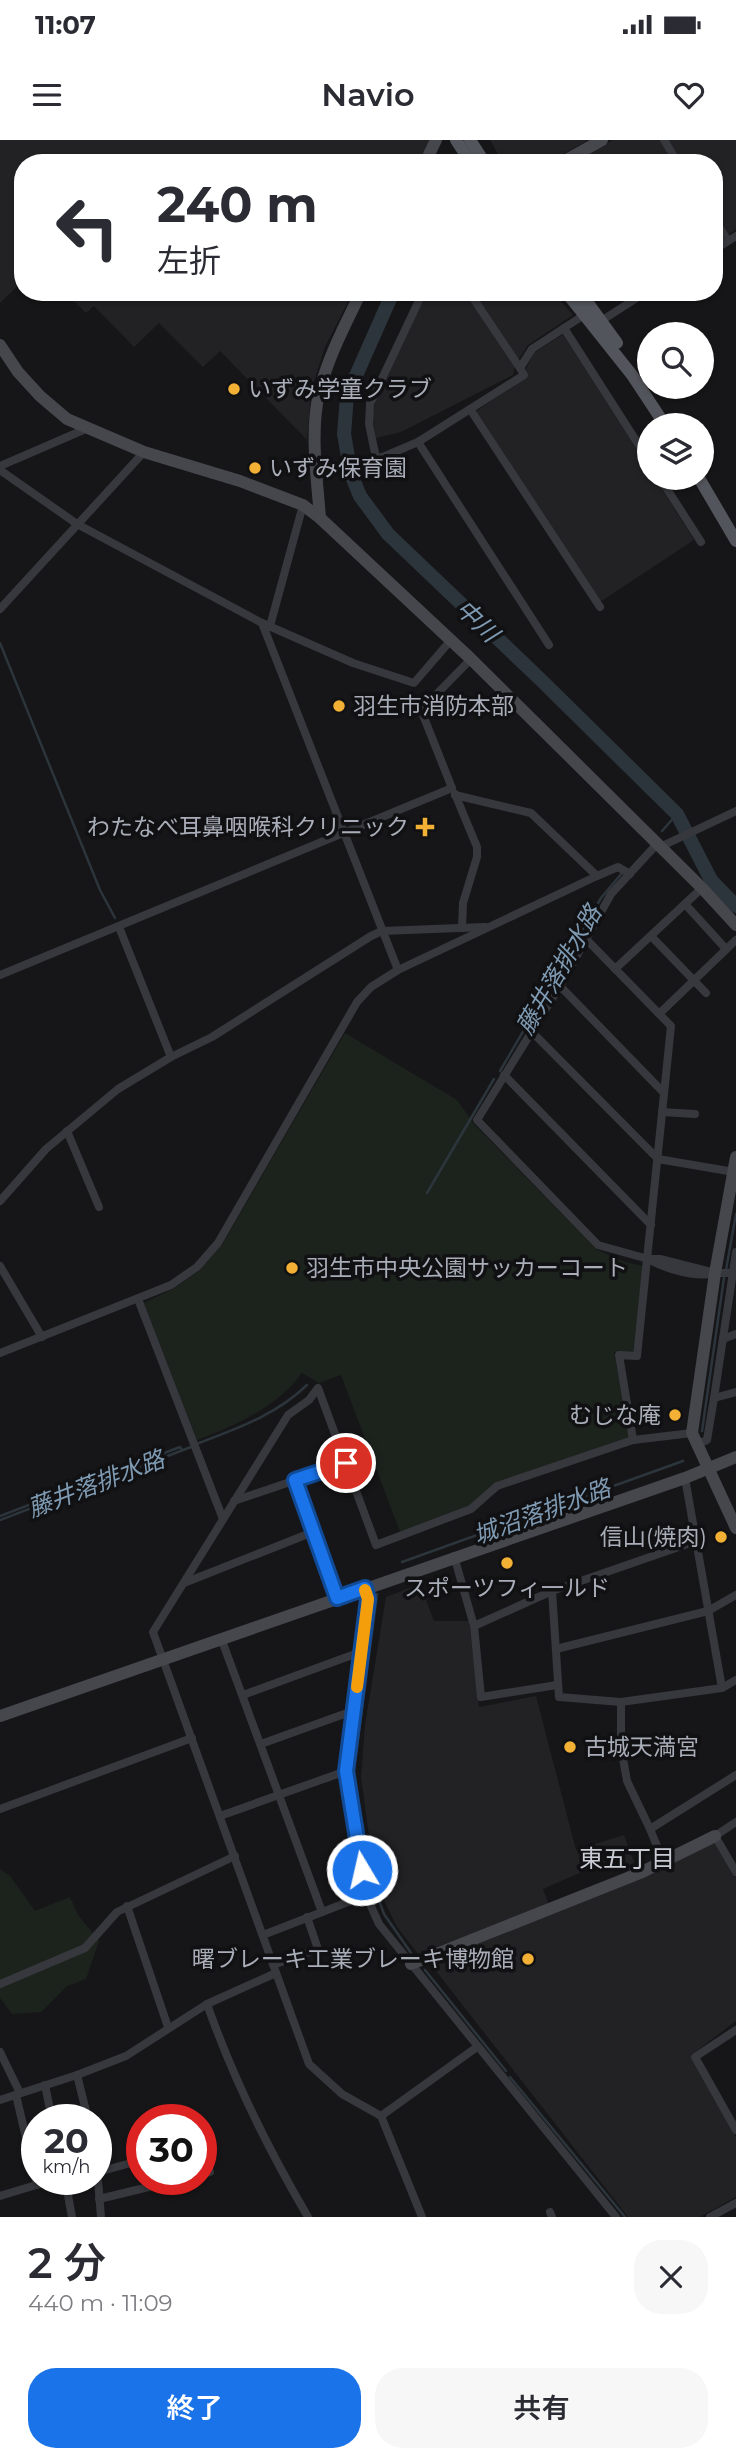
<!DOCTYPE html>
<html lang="ja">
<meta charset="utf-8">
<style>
:root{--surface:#fff;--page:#f7f7f7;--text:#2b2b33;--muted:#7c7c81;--accent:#1a73e8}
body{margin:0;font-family:Montserrat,"Noto Sans JP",sans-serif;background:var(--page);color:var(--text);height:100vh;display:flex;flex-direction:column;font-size:26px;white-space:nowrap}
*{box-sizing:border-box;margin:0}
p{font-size:23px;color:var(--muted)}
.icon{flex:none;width:38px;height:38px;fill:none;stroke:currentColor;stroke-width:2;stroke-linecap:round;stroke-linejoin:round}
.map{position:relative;height:2077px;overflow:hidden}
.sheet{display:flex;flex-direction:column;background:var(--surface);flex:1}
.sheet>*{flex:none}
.guide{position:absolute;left:14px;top:14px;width:709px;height:147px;border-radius:28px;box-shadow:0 2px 5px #0004;background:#fff;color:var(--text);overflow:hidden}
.controls{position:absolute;left:637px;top:182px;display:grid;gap:14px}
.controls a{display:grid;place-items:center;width:77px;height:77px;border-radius:50%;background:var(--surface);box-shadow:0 2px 5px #0004;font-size:35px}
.speed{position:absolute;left:21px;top:1964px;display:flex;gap:14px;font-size:35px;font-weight:700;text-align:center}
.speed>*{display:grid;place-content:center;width:91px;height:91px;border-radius:50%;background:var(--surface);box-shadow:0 2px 5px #0004;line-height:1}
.speed small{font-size:18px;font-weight:400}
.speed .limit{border:10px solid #d22;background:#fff;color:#111}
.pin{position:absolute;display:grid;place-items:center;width:60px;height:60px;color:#fff;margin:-30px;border:4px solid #fff;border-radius:50%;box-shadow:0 2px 7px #0007}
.me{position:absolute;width:77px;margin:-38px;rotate:351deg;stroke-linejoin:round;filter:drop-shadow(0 0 5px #0008)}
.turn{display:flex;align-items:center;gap:24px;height:147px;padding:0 28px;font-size:32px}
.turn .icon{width:91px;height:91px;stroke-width:2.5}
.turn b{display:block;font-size:49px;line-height:60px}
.round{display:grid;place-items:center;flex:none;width:74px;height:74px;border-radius:28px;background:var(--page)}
.summary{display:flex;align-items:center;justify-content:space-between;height:119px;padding:0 28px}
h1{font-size:42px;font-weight:600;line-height:52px}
.button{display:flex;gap:14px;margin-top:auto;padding:14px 28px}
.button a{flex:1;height:80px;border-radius:28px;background:var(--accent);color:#fff;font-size:28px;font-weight:600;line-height:80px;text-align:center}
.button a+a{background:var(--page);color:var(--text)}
.status{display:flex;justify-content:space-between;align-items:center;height:49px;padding:0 35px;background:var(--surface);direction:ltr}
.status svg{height:19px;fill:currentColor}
header{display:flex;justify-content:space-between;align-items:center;height:91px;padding:0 28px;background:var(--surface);font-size:32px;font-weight:600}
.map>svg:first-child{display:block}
.built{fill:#222225}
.green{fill:#1c231d}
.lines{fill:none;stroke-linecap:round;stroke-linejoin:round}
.stream{stroke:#2c353c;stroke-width:2.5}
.river{stroke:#2c353c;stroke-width:14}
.street{stroke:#37383d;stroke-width:8}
.secondary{stroke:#45474d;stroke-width:12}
.primary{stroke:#53555c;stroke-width:12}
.route-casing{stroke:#114b97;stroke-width:18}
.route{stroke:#1a73e8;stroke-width:12}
.slow{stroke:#f59e0b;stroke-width:12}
.poi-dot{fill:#f2b134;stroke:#111113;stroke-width:2.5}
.labels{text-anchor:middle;stroke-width:7;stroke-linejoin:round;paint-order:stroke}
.poi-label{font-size:23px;fill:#a8adb8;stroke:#111113;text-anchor:start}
.water-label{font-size:24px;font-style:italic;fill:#7f9bb3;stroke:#111113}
.neighbourhood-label{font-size:24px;fill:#c9ccd4;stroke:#111113}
</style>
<div class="status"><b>11:07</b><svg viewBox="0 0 49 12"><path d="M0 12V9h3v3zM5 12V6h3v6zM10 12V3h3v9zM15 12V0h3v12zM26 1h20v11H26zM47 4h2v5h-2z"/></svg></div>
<header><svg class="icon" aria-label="menu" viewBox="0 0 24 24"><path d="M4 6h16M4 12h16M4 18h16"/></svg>Navio<svg class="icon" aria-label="heart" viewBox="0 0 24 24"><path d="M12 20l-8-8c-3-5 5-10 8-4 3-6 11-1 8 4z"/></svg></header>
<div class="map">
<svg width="736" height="2077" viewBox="0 0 736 2077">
<rect width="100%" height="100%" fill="#161618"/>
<g class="built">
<polygon points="0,0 430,0 419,23 23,23 23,141 0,163"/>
<polygon points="490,0 588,0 547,23 503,23"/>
<polygon points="613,0 660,0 675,23 573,23"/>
<polygon points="668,0 736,0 736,89 728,95 714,73 714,23 682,23"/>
<polygon points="65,152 353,152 325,207 311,251 307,300 220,211 203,227 159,183 134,207 94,166 86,173"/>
<polygon points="428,152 465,152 515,227 513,235 401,292 376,298 372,276 378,250"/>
<polygon points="472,152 553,152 573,175 528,205 518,220"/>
<polygon points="563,194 649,329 649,338 655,338 694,400 600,462 476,271 528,236 526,229 534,213"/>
<polygon points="420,1444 434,1481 469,1481 479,1567 536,1556 576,1710 624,1695 636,1728 626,1732 618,1717 607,1721 543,1749 549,1765 418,1814 397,1787 381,1754 368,1689 361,1637 365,1585 386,1457"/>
<polygon points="714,1700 736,1738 736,1881 691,1915 736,1997 736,2057 700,2077 628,2077 429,1822"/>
</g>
<g class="green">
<path d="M 345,893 L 457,960 L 474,984 L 596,1109 L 625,1122 L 643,1126 L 633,1213 L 614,1212 L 629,1298 L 495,1343 L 470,1366 L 400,1392 L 341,1235 L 319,1243 L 302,1233 C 277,1267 235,1286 197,1300 L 144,1163 L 173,1149 L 199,1131 L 222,1105 Z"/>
<polygon points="0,1729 10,1736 35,1771 70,1757 78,1775 99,1801 86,1839 67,1846 41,1872 12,1874 0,1858"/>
</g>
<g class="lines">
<g class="stream">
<polyline points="0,503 100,750 115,778"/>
<polyline points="662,691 677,674"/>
<polyline points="500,931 601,758 622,733"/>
<polyline points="427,1053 494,939"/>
<polyline points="726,1130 736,1074"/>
<polyline points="702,1291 724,1138"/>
<path d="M 199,1303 C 238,1288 276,1275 307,1245"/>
<polyline points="0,1376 180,1307 182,1310"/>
<polyline points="0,1380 191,1307"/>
<polyline points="402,1422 683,1321"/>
<polyline points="375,1748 362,1690 354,1630 377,1454"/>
<polyline points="377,1755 384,1774 411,1813"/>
<polyline points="425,1830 506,1931"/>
<polyline points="510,1937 625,2077"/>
</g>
<polyline class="river" points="393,152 347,256 344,294 351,334 360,356 388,394 541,540 677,674 711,740 736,766"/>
<g class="street">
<polyline points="664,0 678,23"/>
<polyline points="714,79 728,101"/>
<polyline points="714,110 736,96"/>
<polyline points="469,152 520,228"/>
<polyline points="601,181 646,152"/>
<polyline points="564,188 649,321"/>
<polyline points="470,269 600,467"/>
<polyline points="418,302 549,505"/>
<polyline points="376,318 369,284 370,264 423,152"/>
<polyline points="0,326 88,288"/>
<polyline points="0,330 77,384 262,483"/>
<polyline points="317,335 385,316 418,302 524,235 520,228 532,209 584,175"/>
<polyline points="660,338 701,402"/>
<polyline points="0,469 144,312"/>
<polyline points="270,486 303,365"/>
<polyline points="455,654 477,707 477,717 463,763 462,788"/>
<polyline points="455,655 531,673 597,736"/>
<polyline points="660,707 736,671"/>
<polyline points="685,764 726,809"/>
<polyline points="119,787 171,917"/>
<polyline points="651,796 706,853"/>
<polyline points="585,798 671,886 637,1216 619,1215 633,1300"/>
<polyline points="615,829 702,748"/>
<polyline points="398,830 262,483 353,523 414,543 451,500"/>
<polyline points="0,835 452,648 421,570 471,519"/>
<polyline points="560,846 664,953"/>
<polyline points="659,874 736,800"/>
<polyline points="531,891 658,1019 734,1032"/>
<polyline points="504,935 651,1085"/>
<polyline points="662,972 695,974"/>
<polyline points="67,991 99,1067"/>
<polyline points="0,1061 46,1009 118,949 171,917 212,897 371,796 382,791 485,787"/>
<polyline points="648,1119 598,1105 477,980 560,846 611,754 657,704"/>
<polyline points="0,1126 42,1197"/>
<path d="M 715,1133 C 695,1138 666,1129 648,1119 L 660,1119 L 715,1133 L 736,1133"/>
<polyline points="138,1159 223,1379"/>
<polyline points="723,1199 736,1194"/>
<polyline points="0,1213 171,1145 197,1127 218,1103 357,862 371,847 398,830 597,736 618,727 630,734"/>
<polyline points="714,1258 736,1112"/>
<polyline points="698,1304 707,1300 714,1258 736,1252"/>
<polyline points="685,1338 722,1548"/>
<polyline points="295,1340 337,1458"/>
<polyline points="234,1361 346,1323"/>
<polyline points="454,1416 474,1486 481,1557 557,1545"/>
<polyline points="184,1443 313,1392"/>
<polyline points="365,1448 368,1459 346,1631 366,1755 379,1784 616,2077"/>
<polyline points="552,1451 559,1557 621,1562 722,1548 736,1540"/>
<polyline points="474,1486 552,1451 696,1401"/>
<polyline points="221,1498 322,1772"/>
<polyline points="556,1509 708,1471 736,1455"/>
<polyline points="243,1555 355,1514 361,1515"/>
<polyline points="621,1562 621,1607 627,1641 650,1689 664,1723"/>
<polyline points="261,1604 347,1573 353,1573"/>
<polyline points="0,1669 192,1598"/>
<polyline points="220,1676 346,1631"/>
<polyline points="736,1682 715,1696 736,1732"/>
<polyline points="650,1689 736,1635"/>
<polyline points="127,1766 168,1887"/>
<polyline points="263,1795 366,1755"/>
<polyline points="273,1825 318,1809 307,1777"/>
<polyline points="0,1844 85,1808 117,1772 235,1716"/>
<path d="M 207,1864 C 233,1938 268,2009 308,2077"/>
<polyline points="736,1890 695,1917 736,1990"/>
<polyline points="0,1912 20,1953"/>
<polyline points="45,1945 52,1979"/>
<polyline points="16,1955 37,2045"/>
<polyline points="0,1960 77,1935"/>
<polyline points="381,1976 477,1907"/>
<polyline points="88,1979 77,1935 126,1916 207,1864 276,1833"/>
<polyline points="201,2002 210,2032 201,2034"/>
<polyline points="97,2027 101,2077"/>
<polyline points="98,2032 142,2020"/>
<polyline points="65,2039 72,2077"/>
<polyline points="0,2056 56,2039"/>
<polyline points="99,2059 182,2039"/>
<polyline points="550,2072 552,2077"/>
<polyline points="422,2077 381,1976 342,1954 309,1924 153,1492 288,1275 309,1260 318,1248 376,1405 471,1369 497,1346 633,1300 692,1293"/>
<polyline points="710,2077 736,2063"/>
</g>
<g class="secondary">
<polyline points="425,23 436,0"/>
<polyline points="561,23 602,0"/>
<polyline points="0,205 18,232 40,256 67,279 144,312 240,341 303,365 320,378 471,519 702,748 736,785"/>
<path d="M 320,378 C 317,337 310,293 319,253 C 328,217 345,185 361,152"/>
<polyline points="736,1017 715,1133 692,1293 736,1388"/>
<polyline points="0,1576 685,1338 736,1317"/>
<polyline points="411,1824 640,1733 715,1696"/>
</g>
<g class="primary">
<polyline points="456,0 471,23"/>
<polyline points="470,0 485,23"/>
<polyline points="566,152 632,235 665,285"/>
<polyline points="580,152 617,203"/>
<polyline points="699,338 736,401"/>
</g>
</g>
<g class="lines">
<g class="route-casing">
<polyline id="route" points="346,1323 295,1340 337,1458 365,1448 368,1459 346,1631 362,1730"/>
</g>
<use href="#route" class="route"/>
<polyline class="slow" points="357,1547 368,1459 365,1450"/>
</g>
<g class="poi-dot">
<circle cx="234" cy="249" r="7"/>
<circle cx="255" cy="328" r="7"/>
<circle cx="339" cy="566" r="7"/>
<path d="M421.5 676.5h7v7h7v7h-7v7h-7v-7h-7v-7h7z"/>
<circle cx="292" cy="1128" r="7"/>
<circle cx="675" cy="1275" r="7"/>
<circle cx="721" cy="1397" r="7"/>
<circle cx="507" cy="1423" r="7"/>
<circle cx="570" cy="1607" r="7"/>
<circle cx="528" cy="1819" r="7"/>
</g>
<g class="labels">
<g class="poi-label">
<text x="248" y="257">いずみ学童クラブ</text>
<text x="269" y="336">いずみ保育園</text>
<text x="353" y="574">羽生市消防本部</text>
<text x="409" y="695" text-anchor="end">わたなべ耳鼻咽喉科クリニック</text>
<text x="306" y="1136">羽生市中央公園サッカーコート</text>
<text x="661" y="1283" text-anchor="end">むじな庵</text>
<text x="707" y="1405" text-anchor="end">信山(焼肉)</text>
<text x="507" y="1456" text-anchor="middle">スポーツフィ一ルド</text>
<text x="584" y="1615">古城天満宮</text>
<text x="514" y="1827" text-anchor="end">曙ブレーキ工業ブレーキ博物館</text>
</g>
<g class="water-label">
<text transform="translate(477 481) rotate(44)" y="8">中川</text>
<text transform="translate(559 830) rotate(-60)" y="8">藤井落排水路</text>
<text transform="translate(96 1344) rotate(-21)" y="8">藤井落排水路</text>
<text transform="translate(542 1372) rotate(-20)" y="8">城沼落排水路</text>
</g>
<g class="neighbourhood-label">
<text x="627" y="1727">東五丁目</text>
</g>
</g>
</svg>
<div class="controls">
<a><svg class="icon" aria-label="search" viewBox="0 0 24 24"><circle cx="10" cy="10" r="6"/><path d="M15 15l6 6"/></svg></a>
<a><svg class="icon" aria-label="layers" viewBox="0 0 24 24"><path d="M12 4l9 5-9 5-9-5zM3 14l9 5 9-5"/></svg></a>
</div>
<div class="speed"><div>20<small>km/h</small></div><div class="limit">30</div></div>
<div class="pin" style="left:346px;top:1323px;background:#d93025"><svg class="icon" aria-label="arrive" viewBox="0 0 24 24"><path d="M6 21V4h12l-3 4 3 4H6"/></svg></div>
<svg class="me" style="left:362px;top:1730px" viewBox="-20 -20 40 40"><circle r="17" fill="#1a73e8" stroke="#fff" stroke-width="3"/><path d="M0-11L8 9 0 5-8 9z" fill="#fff"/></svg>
<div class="guide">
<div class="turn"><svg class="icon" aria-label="left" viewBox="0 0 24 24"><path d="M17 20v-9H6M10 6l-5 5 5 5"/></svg><div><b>240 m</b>左折</div></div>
</div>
</div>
<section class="sheet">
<div class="summary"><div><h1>2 分</h1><p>440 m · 11:09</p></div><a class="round"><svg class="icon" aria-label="close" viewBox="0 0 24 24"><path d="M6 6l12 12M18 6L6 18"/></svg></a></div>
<div class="button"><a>終了</a><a>共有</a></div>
</section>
